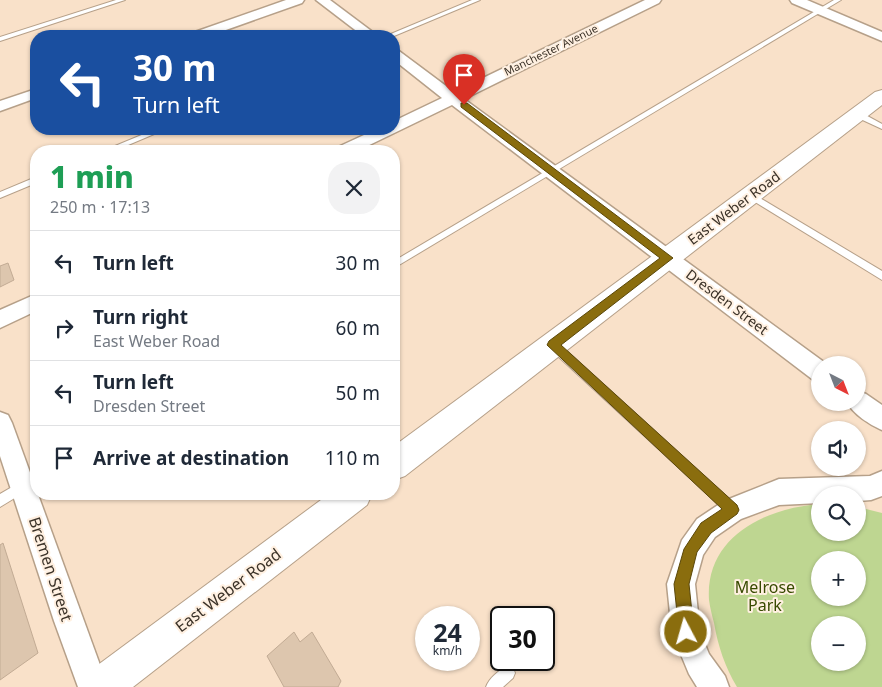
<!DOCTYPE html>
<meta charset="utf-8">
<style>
:root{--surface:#fff;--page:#f2f2f3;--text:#1f2937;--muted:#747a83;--line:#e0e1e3}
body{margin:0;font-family:"Noto Sans",sans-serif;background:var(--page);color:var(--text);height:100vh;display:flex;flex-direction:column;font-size:19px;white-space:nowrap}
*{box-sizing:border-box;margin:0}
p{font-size:16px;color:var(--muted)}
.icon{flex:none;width:28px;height:28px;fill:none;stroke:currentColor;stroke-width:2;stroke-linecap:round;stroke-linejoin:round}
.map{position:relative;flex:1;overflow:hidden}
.sheet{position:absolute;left:30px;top:145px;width:370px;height:355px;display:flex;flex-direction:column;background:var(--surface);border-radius:20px;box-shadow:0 1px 4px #0004}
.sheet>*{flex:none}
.top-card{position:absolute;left:30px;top:30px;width:370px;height:105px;border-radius:20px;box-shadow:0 1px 4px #0004;background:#1a4fa0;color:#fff;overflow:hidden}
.needle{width:32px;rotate:138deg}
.controls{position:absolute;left:811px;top:356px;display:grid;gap:10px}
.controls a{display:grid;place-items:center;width:55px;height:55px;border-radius:50%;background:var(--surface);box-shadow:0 1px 4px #0004;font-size:25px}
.speed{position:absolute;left:415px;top:606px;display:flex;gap:10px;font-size:25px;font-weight:700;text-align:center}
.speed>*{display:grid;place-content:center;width:65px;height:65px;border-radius:50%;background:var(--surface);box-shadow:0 1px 4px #0004;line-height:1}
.speed small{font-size:12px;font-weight:400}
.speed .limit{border:2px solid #111;border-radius:8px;background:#fff;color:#111}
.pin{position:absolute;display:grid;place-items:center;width:42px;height:42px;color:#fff;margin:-51px -21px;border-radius:50% 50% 50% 0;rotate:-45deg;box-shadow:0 0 5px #0007}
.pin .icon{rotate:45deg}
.me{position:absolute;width:55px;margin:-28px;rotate:354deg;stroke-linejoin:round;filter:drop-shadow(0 0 4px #0008)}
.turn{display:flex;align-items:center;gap:18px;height:105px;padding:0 20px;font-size:22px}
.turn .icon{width:65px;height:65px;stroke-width:2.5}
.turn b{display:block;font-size:35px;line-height:42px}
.round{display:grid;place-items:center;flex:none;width:52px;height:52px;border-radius:20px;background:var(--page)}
.overview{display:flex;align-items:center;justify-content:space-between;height:85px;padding:0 20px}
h1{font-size:30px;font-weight:800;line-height:38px;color:#1e9e55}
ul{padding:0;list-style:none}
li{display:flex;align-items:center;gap:15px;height:65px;padding:0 20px;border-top:1px solid var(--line)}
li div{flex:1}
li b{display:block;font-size:19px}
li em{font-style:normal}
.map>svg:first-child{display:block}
.green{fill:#bed691;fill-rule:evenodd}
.building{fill:#ddc6ae;stroke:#c2ab94}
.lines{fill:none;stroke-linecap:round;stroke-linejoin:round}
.lane-casing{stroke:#b6a089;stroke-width:2}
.street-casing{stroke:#b6a089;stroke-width:3}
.secondary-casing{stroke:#b6a089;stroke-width:2}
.lane{fill:#fff;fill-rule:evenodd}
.street{fill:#fff;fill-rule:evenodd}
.secondary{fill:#fff;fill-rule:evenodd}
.route{fill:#8a6d0e;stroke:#5a4709}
.labels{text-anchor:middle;stroke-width:4;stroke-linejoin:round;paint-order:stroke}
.far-street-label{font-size:11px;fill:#3b3228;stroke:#fff0e1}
.street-label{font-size:14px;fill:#3b3228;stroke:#fff0e1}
.near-street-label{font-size:16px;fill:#3b3228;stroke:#fff0e1}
.near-park-label{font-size:16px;fill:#384a00;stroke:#fff0e1}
</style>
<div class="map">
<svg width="882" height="687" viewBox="0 0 882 687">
<rect width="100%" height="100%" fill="#f9e1c9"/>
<path class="green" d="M 820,504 L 820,532 L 858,532 L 858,507 L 882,513 L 882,687 L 737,687 C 725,667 718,646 714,623 C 712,615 710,608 709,600 C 705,536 766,508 820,504 ZM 820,560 L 858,560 L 858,598 L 820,598 ZM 820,625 L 858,625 L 858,662 L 820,662 Z"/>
<g class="building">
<polygon points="8,263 14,280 0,287 0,266"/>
<polygon points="3,543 38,653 0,680 0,545"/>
<polygon points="294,632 300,642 312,632 341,681 338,687 284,687 267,656"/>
</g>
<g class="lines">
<g class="lane-casing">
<g id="lane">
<polygon points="116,0 125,0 0,41 0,37"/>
<polygon points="472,0 480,0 394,36 386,36"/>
<polygon points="834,0 841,0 394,268 394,261"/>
<polygon points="854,112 860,112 882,124 882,129 854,116"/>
<polygon points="156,129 166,129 114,151 103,151"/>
<polygon points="36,177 36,183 0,198 0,192"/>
<polygon points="750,192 882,271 882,280 747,197 746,195"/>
<polygon points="553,341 557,342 737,506 739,510 737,514 733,516 729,514 549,348 548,345 549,342"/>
<polygon points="36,473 36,485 0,507 0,494"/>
<path d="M 508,666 L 513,668 L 515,673 L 513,678 L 503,687 L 486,687 C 489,678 499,670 508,666 Z"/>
</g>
</g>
<g class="street-casing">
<g id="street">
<polygon points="286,0 304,0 302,3 209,36 190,36 192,33"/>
<polygon points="316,0 330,0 378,36 363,36"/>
<polygon points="645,0 661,0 659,3 464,99 828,365 820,365 820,382 812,379 452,105 357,151 336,151 338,147 377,129 394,129 394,121 442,98 394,60 394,50 399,51 454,92"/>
<polygon points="790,0 807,0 882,32 882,41 792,3"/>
<polygon points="36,89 36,98 0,111 0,101"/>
<polygon points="36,294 36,311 0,328 0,310"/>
<path d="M 858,391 L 866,394 L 882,405 L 882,430 C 870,425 853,414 847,402 L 858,402 Z"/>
<polygon points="0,412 8,415 12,423 108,687 78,687 54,621 0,456"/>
<polygon points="882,471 882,496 871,500 858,501 858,495 820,495 820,503 779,505 741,519 715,537 703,555 695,584 700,632 709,654 725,676 729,687 697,687 689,674 672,633 667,584 682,540 697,519 724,501 779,479 870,476"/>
</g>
</g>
<g class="secondary-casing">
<g id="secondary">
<polygon points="882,90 882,105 405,476 394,480 394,446 875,92"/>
<polygon points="329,494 372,494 367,505 133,687 82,687 87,673"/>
</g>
</g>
<use href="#lane" class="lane"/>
<use href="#street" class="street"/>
<use href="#secondary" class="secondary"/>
</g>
<polygon class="route" points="461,103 467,103 673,258 561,345 737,505 739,510 737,514 711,533 697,552 689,584 694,632 692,638 686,640 681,638 679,632 674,584 684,549 701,523 722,509 547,345 549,341 660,258 461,107"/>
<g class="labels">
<g class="far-street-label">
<text transform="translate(551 50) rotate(-26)" y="4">Manchester Avenue</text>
</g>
<g class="street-label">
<text transform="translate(734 208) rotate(-37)" y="5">East Weber Road</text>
<text transform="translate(727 302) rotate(37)" y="5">Dresden Street</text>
</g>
<g class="near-street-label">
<text transform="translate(51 569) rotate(72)" y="6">Bremen Street</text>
<text transform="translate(228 590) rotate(-37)" y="6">East Weber Road</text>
</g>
<g class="near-park-label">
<text x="765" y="593">Melrose<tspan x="765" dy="18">Park</tspan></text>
</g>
</g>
</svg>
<div class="controls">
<a><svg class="needle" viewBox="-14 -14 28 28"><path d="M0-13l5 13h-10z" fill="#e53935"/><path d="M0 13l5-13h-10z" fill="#747a83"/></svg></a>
<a><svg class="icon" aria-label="sound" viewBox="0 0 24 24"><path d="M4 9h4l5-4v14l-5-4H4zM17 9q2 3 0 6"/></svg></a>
<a><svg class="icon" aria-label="search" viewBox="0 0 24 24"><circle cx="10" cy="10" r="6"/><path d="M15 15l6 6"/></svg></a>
<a>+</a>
<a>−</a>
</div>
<div class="speed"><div>24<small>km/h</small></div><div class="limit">30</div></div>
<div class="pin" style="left:464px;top:105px;background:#d93025"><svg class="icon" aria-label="arrive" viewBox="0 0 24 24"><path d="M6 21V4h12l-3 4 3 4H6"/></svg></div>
<svg class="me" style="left:686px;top:632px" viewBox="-20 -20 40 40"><circle r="17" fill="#8a6d0e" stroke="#fff" stroke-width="3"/><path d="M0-11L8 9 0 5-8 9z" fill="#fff"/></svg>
<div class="top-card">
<div class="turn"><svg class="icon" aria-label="left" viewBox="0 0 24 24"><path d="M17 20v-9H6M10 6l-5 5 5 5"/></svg><div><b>30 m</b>Turn left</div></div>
</div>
<section class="sheet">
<div class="overview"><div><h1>1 min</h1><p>250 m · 17:13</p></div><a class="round"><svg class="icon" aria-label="close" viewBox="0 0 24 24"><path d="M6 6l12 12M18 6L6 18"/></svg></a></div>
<ul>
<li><svg class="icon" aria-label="left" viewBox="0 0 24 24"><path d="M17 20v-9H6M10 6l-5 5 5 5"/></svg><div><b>Turn left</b></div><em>30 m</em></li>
<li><svg class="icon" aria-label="right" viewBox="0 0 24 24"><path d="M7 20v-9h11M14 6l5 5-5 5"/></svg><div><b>Turn right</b><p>East Weber Road</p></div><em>60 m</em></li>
<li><svg class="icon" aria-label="left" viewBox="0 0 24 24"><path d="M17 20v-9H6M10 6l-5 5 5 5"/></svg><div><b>Turn left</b><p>Dresden Street</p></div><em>50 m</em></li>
<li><svg class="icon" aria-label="arrive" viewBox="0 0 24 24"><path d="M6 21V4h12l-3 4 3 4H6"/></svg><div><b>Arrive at destination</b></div><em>110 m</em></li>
</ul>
</section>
</div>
